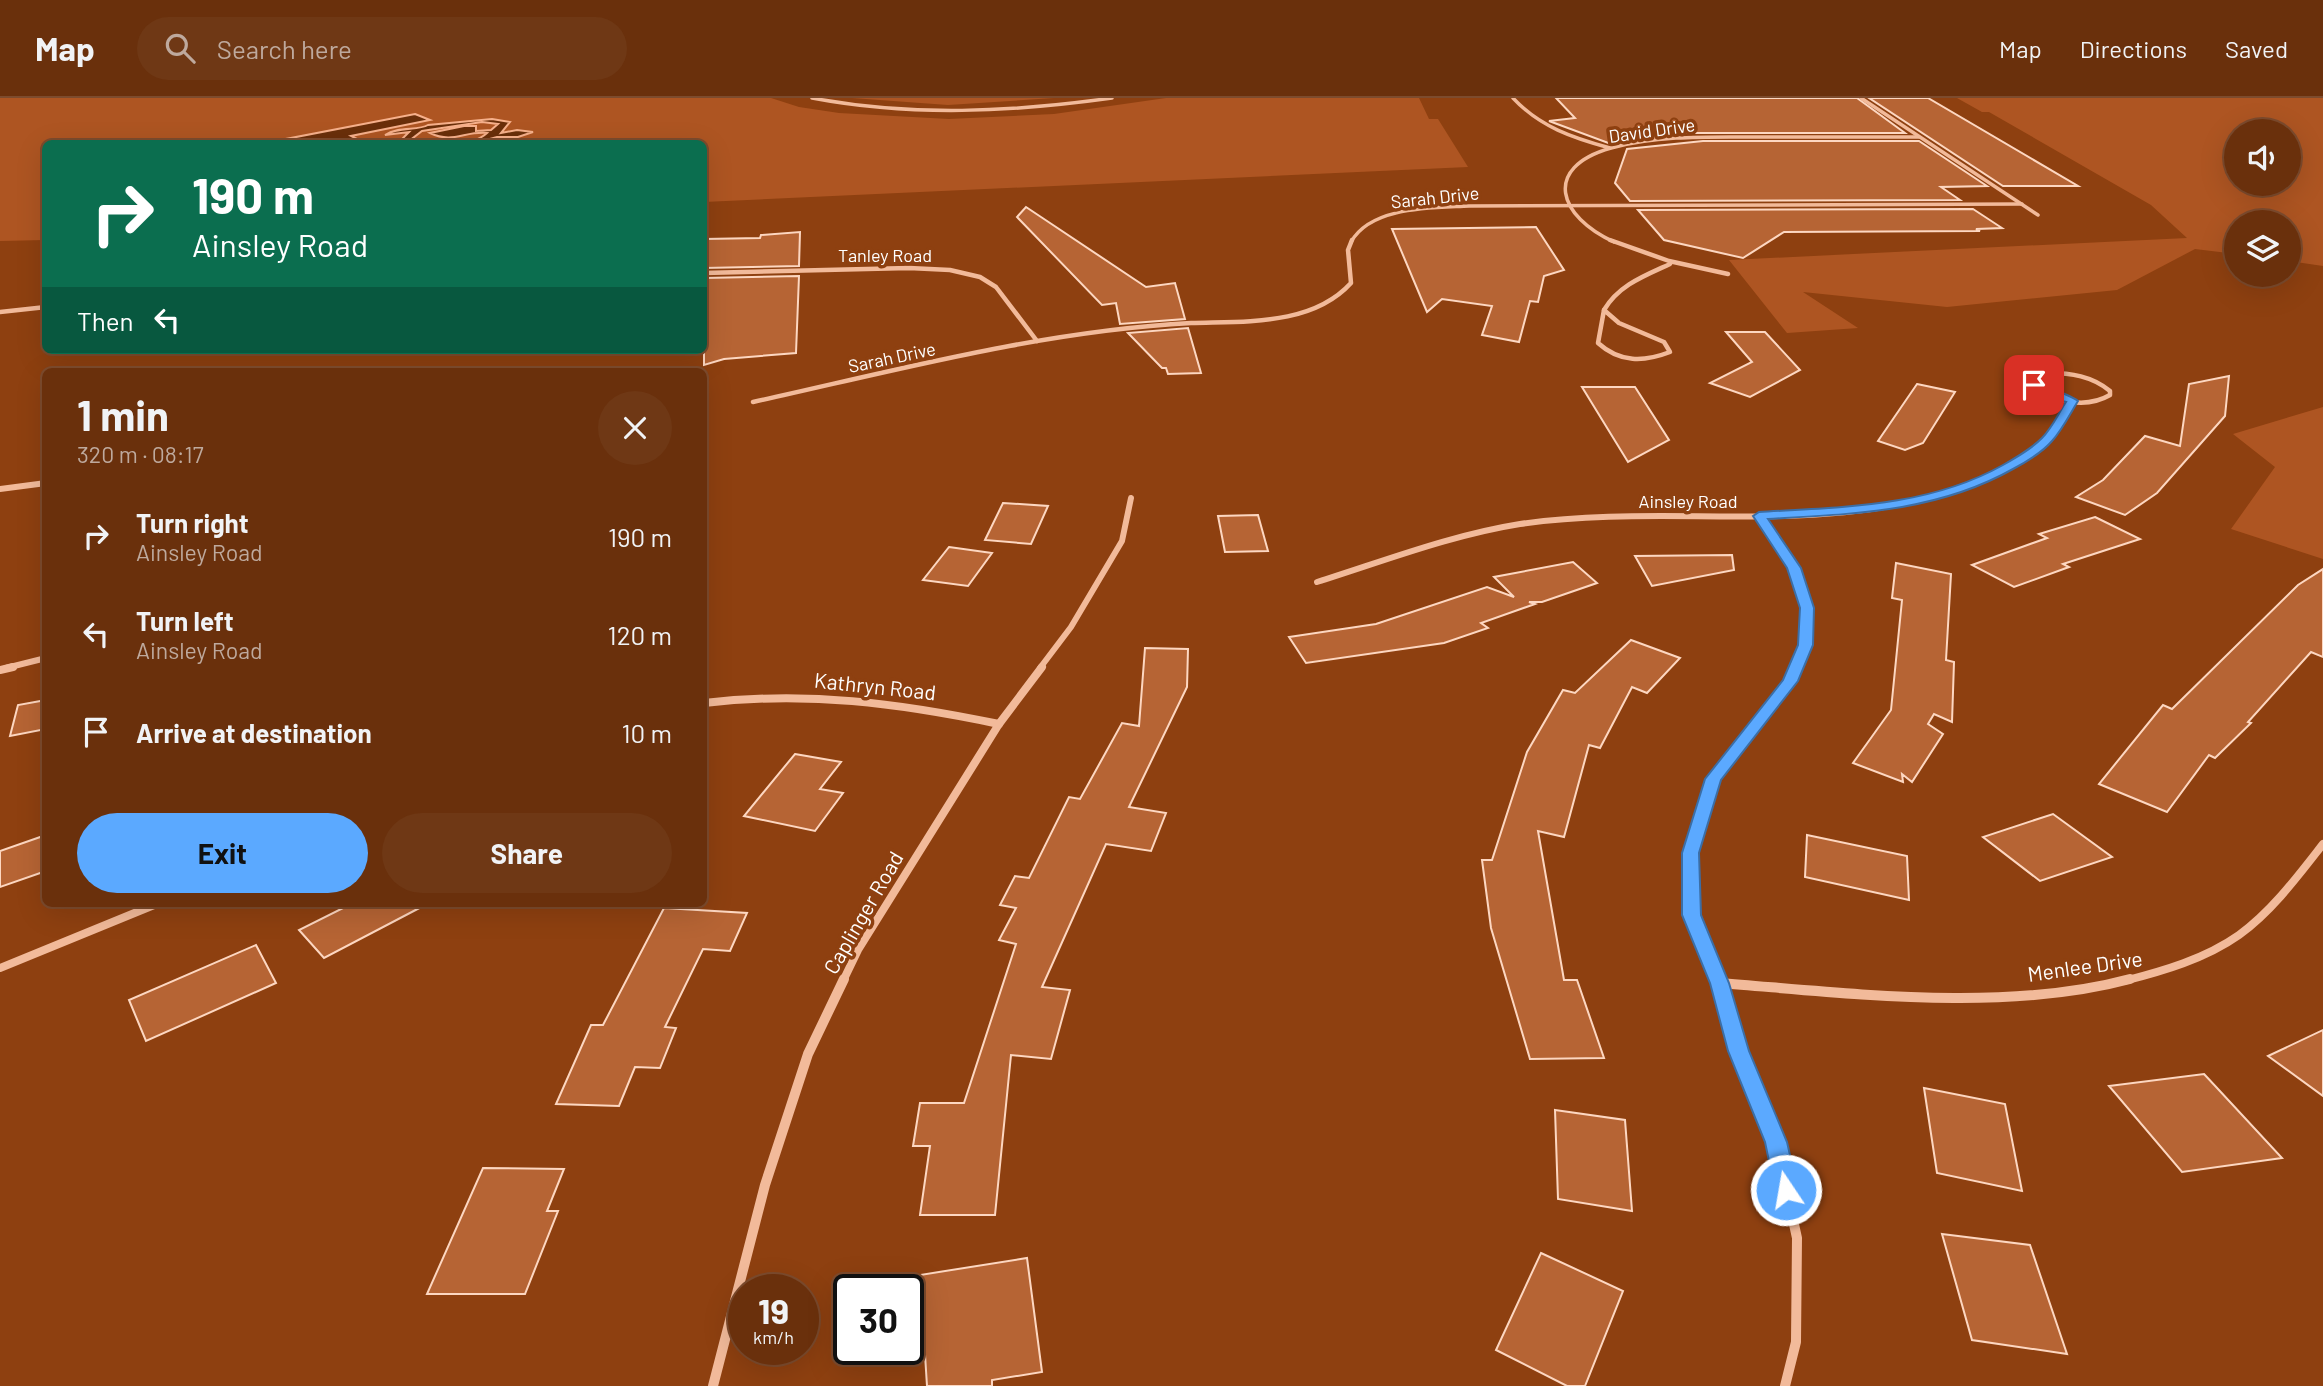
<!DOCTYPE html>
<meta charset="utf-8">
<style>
:root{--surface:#6a300c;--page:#6f3815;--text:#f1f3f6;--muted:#bea99d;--line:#7d4b2d;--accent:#5ba9ff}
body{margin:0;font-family:Barlow,sans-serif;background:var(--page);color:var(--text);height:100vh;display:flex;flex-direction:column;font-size:26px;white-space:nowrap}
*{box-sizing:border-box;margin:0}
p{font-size:23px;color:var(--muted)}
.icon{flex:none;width:38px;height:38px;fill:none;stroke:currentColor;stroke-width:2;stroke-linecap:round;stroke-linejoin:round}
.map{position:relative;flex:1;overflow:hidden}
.details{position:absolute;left:42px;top:270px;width:665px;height:539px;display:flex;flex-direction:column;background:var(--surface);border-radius:10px;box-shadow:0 7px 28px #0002,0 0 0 2px var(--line)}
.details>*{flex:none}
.guide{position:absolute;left:42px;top:42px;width:665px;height:214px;border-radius:10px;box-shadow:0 7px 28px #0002,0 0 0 2px var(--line);background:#0b6e4f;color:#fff;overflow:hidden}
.buttons{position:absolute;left:2224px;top:21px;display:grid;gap:14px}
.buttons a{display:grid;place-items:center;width:77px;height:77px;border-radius:50%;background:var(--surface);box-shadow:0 7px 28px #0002,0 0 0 2px var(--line);font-size:35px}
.speed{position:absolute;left:728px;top:1176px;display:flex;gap:14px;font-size:35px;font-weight:700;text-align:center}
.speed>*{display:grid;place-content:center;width:91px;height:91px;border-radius:50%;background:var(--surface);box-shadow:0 7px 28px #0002,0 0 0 2px var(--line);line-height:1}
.speed small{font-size:18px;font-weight:400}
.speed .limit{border:4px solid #111;border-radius:10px;background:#fff;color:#111}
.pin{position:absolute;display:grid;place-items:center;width:60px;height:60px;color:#fff;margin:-30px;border-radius:14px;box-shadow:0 4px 10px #0006}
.me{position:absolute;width:77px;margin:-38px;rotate:348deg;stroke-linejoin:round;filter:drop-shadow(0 0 5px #0008)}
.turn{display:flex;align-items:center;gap:24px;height:147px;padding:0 35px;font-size:32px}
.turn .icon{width:91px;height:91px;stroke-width:2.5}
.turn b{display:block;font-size:49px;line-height:60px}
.then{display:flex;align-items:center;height:66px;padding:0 35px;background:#0003;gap:14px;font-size:26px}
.round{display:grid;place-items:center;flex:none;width:74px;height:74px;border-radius:37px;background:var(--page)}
.overview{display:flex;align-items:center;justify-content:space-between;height:119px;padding:0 35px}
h1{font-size:42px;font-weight:700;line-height:52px}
.primary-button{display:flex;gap:14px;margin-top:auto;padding:14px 35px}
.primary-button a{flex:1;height:80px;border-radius:42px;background:var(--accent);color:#111;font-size:28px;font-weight:700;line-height:80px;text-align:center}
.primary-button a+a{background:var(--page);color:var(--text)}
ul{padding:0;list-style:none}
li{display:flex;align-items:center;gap:21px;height:98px;padding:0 35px}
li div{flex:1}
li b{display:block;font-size:26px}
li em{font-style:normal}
header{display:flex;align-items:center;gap:42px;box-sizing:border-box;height:98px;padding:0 35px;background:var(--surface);border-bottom:2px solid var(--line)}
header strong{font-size:33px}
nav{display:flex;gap:38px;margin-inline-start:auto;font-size:24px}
.search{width:490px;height:63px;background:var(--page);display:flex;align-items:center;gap:18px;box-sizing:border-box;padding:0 24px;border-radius:38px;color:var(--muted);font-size:26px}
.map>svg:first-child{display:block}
.green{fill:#ae5522;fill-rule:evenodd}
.water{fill:#6a2f0a;stroke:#f6b08b;stroke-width:2;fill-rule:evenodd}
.building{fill:#b66434;stroke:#fdd7c1;stroke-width:2}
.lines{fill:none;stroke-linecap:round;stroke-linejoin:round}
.street-far4{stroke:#f2ba9a;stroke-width:3.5}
.street-far3{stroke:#f2ba9a;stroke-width:4.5}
.street-far2{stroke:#f2ba9a;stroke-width:6}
.street-far1{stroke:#f2ba9a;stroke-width:8}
.street{stroke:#f2ba9a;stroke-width:10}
.route{fill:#5ba9ff;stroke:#3b6ea6;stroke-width:2}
.labels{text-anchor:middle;stroke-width:7;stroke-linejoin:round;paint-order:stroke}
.far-street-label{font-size:18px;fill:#fff;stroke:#8e4010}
.street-label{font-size:21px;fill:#fff;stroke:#8e4010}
</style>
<header>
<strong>Map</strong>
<div class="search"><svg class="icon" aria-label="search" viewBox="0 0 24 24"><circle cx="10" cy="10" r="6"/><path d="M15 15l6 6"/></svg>Search here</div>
<nav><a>Map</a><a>Directions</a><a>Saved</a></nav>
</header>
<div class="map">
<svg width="2323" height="1288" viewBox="0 0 2323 1288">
<rect width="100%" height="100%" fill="#8e4010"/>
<g class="green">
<polygon points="0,0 771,0 799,9 839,15 949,21 1054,16 1166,0 1419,0 1429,21 1438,21 1468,69 704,104 704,46 46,46 45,142 0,143"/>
<polygon points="852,0 1054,0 948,7"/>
<path d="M 1957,0 L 2323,0 L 2323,168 L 2289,163 L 2289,124 L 2236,124 L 2236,156 L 2195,151 L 2117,192 L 1947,209 L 1803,194 L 1858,230 L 1787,235 L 1729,162 L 2187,140 L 2151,107 L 1989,14 L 1982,14 ZM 2289,33 L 2289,86 L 2236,86 L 2236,33 Z"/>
<polygon points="2323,309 2323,461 2231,431 2275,369 2233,336"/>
</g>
<g class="water">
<polygon points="415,16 430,22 351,38 363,44 355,45 295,45 286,41"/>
<path d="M 492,21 L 510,24 L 501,35 L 517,32 L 533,34 L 518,39 L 497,39 L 475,45 L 408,45 L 402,41 L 409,34 L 385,37 C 398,28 418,33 428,27 ZM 482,24 L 498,26 L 491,32 L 476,33 L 476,28 L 464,28 L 430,35 C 453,46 464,33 487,35 C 472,49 430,50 413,40 L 422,33 Z"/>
</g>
<g class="building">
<polygon points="1556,0 1857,0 1905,35 1684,35 1611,46 1549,23 1575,20"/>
<polygon points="1869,0 1928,0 2078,88 2003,88"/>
<polygon points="1703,43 1919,43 1987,88 1941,89 1960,102 1630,103 1615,85 1627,51"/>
<polygon points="1026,109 1146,189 1175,185 1185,221 1120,226 1116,205 1102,207 1017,119"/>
<polygon points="1973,111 2002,130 1976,131 1980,133 1784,134 1743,160 1664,142 1638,112"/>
<polygon points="1536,129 1564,172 1544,178 1538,204 1530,203 1519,244 1482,237 1492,208 1442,201 1427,214 1392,131"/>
<polygon points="800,134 799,168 704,170 704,141 760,140 761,137"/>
<polygon points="799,178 796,255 724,261 704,267 704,180"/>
<polygon points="1188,230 1201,275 1168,276 1166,270 1162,270 1128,235"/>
<polygon points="1726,234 1765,234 1800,272 1750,299 1710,285 1752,264"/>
<polygon points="2229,278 2225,318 2157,395 2125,417 2076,399 2103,382 2145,338 2180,348 2189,286"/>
<polygon points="1917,286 1955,294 1923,345 1905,352 1878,343"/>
<polygon points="1582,289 1635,289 1669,342 1628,364"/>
<polygon points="1003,405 1048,408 1031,446 985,442"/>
<polygon points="1258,417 1268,453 1225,454 1218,418"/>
<polygon points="2095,419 2140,441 2063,466 2069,469 2014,489 1972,467 2047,440 2039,436"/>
<polygon points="949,449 992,455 968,488 923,482"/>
<polygon points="1732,457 1734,472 1652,488 1635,458"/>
<polygon points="1573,464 1597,485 1542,504 1529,504 1535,506 1481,525 1488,530 1444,545 1306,565 1289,539 1376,526 1487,489 1514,499 1494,479"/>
<polygon points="1896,465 1951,476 1946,562 1954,564 1952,624 1934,616 1928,626 1943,636 1912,684 1902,676 1903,684 1853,665 1891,612 1902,502 1892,500"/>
<polygon points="2323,471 2323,559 2311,554 2248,624 2251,625 2215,660 2209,657 2167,714 2099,686 2163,607 2172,611 2298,487"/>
<polygon points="1631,542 1680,560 1647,595 1632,589 1600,650 1589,647 1564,739 1538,733 1564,882 1577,882 1604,960 1530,961 1491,830 1482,762 1492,762 1527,654 1563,592 1575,595"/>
<polygon points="1145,550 1188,551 1187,589 1129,709 1166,715 1151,753 1106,746 1042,889 1070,892 1051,961 1011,957 995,1117 920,1117 930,1048 913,1048 920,1005 964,1005 1016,846 999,842 1016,810 1000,807 1015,778 1029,780 1069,699 1080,701 1122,625 1139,628"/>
<polygon points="46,602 46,631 10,638 18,607"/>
<polygon points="795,656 841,664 820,691 843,695 815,733 744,718"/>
<polygon points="2053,716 2112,759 2040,783 1983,739"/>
<polygon points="46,737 46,773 0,789 0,753"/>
<polygon points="1807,737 1907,758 1909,802 1805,779"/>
<polygon points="353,805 429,805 324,860 299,832"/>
<polygon points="664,810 747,815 730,853 703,851 665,929 676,930 660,970 635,969 619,1008 556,1006 591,927 603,927"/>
<polygon points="256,847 276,885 146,943 129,902"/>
<polygon points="2323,932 2323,998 2268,958"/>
<polygon points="2204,976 2218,991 2282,1060 2182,1074 2109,988"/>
<polygon points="1924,990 2005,1006 2022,1093 1937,1075"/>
<polygon points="1555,1012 1625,1022 1632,1113 1558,1101"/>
<polygon points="483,1070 564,1071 547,1113 558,1113 525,1196 427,1196"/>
<polygon points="1942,1136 2030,1147 2067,1256 1972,1242"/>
<polygon points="1541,1155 1623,1193 1585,1288 1567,1288 1496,1252"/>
<polygon points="1027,1160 1042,1274 992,1282 992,1288 927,1288 920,1177"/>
</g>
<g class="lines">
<g class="street-far4">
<path d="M 812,0 C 913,19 1011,14 1112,0"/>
<path d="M 1513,0 C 1540,29 1573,40 1610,50"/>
<polyline points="1861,0 2038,117"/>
<path d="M 1351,144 C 1371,108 1433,110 1469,108 L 2022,106"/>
<path d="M 1614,144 C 1559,119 1541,70 1611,50 C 1659,37 1710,39 1759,39 C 1812,39 1866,39 1919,39"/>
</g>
<g class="street-far3">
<polyline points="1610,142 1669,163 1728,176"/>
<polyline points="704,175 909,170 950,172 980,179 996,189 1037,243"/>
<path d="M 1604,212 L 1619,225 L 1664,244 L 1670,254 C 1644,264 1620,265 1598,245 Z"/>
<path d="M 1604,212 C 1619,187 1644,178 1670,166"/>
<polyline points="0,214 46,209"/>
<path d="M 2048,275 C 2071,275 2092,278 2110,293 L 2110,297 C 2086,311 2049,305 2032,283 L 2034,279 Z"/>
<path d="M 753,304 C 898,272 1042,233 1191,225 C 1245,223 1312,228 1351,185 L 1348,152 L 1352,142"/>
<polyline points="2056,330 2072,303"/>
</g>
<g class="street-far2">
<polyline points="0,391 46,385"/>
<path d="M 1759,417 C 1794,469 1824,507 1796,570"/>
<path d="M 1317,484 C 1384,463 1451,437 1520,426 C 1675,403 1838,444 1986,380 C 2013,368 2041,354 2057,328"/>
<polyline points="6,570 46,560"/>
<polyline points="1040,570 1071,529 1122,443 1131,400"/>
</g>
<g class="street-far1">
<polyline points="0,572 13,569"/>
<path d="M 704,605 C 807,593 898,605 999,626"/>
<polyline points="0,870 159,805"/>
<polyline points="843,883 858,852 999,626 1042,569"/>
<polyline points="1718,883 1691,817 1690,755 1713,681 1790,583 1796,569"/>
<path d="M 2124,883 C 2163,873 2205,861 2239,837 C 2272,813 2298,778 2323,746"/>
</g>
<g class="street">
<polyline points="1718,881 1739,953 1776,1044 1797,1140 1796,1244 1785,1288"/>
<path d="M 1719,885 C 1849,895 2004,915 2130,881"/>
<polyline points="713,1288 765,1087 808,956 844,881"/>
</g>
</g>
<path class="route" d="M 2030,285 C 2036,284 2072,298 2078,303 C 2070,316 2062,332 2052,343 C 2042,355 2026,364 2013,371 C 1937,414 1853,416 1768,421 L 1801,470 L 1814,510 L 1813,547 L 1798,583 L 1721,682 L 1699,755 L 1701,817 L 1729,885 L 1749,953 L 1787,1044 L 1798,1092 L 1794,1099 L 1786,1102 L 1779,1099 L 1775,1092 L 1765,1044 L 1728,953 L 1710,885 L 1682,817 L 1682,755 L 1705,681 L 1783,582 L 1798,547 L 1800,510 L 1787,470 L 1753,418 L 1759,414 C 1843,409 1928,409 2003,367 C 2017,359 2031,351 2042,340 C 2052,330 2058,316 2066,304 L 2044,299 L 2030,290 Z"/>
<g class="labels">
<g class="far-street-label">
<text transform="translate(1652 33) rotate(-8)" y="6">David Drive</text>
<text transform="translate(1435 100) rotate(-6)" y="6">Sarah Drive</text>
<text x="885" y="164">Tanley Road</text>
<text transform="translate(892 260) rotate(-12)" y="6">Sarah Drive</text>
<text x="1688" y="410">Ainsley Road</text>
</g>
<g class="street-label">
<text transform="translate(875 589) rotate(6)" y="7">Kathryn Road</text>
<text transform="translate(864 815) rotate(-60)" y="7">Caplinger Road</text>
<text transform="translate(2085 869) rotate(-8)" y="7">Menlee Drive</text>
</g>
</g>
</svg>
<div class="buttons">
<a><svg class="icon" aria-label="sound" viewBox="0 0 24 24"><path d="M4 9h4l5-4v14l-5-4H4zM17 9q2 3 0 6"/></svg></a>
<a><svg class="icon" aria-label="layers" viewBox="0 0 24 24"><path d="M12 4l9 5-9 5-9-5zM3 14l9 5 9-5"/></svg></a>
</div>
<div class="speed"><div>19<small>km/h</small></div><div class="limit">30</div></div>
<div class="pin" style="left:2034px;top:287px;background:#d93025"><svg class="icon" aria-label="arrive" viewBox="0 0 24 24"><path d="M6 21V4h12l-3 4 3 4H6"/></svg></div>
<svg class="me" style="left:1786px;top:1092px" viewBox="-20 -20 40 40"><circle r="17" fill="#5ba9ff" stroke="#fff" stroke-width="3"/><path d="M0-11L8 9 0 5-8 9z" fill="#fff"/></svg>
<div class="guide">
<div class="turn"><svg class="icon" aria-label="right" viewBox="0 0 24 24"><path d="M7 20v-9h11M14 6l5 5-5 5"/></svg><div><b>190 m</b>Ainsley Road</div></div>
<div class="then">Then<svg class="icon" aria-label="left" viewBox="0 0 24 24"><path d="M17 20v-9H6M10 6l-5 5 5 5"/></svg></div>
</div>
<section class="details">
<div class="overview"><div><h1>1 min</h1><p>320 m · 08:17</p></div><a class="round"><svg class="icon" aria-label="close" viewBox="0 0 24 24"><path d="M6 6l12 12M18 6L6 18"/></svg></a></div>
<ul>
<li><svg class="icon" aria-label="right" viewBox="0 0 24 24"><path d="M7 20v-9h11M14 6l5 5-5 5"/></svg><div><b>Turn right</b><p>Ainsley Road</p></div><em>190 m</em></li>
<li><svg class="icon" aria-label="left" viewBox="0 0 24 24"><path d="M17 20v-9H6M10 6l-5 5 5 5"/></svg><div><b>Turn left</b><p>Ainsley Road</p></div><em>120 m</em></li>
<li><svg class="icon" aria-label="arrive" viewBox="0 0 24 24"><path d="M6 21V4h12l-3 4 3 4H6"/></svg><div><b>Arrive at destination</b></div><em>10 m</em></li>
</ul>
<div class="primary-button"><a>Exit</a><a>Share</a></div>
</section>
</div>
